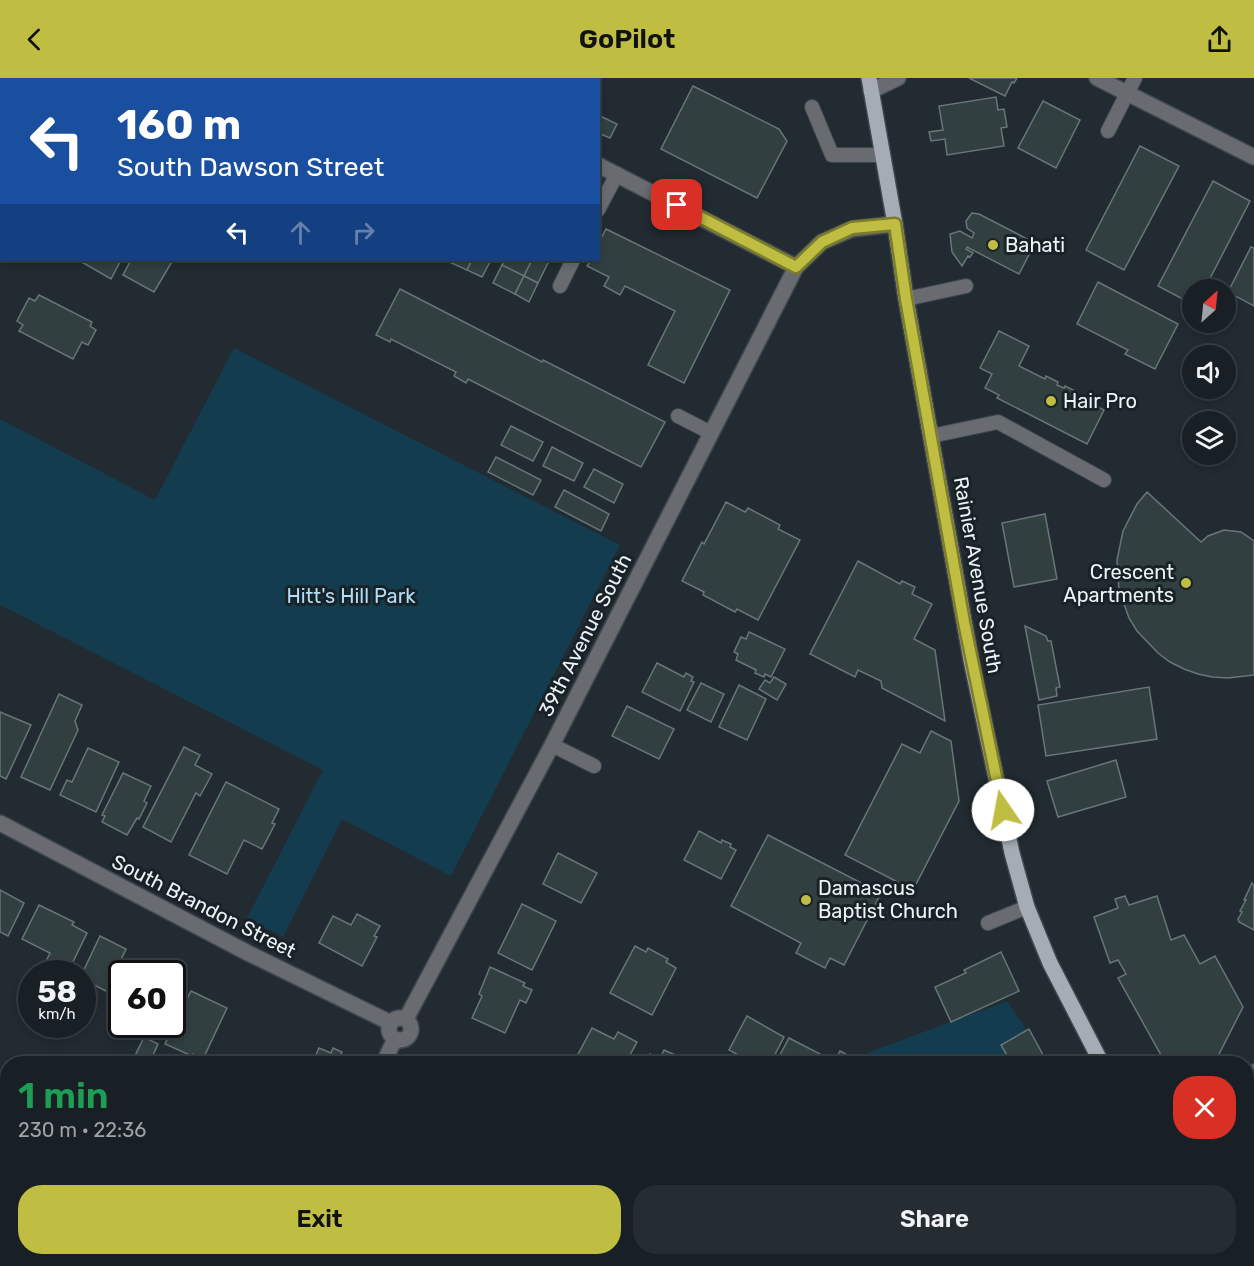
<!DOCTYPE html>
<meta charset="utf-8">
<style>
:root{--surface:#192025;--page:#262d32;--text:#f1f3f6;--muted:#9fa3a7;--line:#373e42;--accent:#bfbe42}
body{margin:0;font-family:Rubik,sans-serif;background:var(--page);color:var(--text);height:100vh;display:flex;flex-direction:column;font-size:22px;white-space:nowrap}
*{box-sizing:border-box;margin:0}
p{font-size:20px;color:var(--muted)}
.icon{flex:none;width:33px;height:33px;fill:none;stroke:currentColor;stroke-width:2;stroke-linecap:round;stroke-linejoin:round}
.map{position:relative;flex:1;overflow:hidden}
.sheet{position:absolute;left:0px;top:978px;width:1254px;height:210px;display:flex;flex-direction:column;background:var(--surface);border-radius:24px 24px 0 0;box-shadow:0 3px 9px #0003,0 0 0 2px var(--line)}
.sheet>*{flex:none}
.banner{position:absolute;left:0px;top:0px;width:600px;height:183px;box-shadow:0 3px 9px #0003,0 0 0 2px var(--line);background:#1a4fa0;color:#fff;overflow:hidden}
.needle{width:39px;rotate:27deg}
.controls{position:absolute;left:1182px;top:201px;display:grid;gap:12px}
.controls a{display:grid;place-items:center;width:54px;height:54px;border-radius:50%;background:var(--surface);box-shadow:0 3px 9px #0003,0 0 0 2px var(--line);font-size:30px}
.speed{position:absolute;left:18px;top:882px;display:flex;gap:12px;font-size:30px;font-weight:700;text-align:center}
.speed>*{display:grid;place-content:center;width:78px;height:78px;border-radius:50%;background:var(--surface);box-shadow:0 3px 9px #0003,0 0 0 2px var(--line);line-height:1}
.speed small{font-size:15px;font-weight:400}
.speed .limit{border:3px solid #111;border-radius:9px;background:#fff;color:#111}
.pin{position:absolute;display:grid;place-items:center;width:51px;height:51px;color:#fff;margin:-26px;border-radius:12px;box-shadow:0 3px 9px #0006}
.me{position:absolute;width:66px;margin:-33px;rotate:348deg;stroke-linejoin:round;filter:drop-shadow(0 0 4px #0008)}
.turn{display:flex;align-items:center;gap:21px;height:126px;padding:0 18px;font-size:27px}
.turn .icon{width:78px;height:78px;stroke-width:2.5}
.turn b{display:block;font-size:42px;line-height:51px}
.lanes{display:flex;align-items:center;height:57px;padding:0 18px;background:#0003;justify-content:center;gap:30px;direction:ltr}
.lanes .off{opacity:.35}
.round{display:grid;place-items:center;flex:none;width:63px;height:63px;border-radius:24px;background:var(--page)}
.head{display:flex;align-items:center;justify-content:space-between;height:102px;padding:0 18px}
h1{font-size:36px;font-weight:600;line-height:45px;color:#1e9e55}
.action{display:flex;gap:12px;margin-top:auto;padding:12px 18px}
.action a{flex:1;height:69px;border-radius:24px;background:var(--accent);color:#111;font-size:24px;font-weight:600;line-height:69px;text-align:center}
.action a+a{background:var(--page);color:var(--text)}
header{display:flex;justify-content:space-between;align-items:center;height:78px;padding:0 18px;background:var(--accent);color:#111;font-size:27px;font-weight:600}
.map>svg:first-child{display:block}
.green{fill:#143c4f}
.building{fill:#313f41;stroke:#687678;stroke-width:1.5}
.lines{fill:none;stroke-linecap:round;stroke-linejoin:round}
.service-casing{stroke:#3e474d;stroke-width:16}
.minor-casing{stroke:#3e474d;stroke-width:18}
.primary-casing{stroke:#3e474d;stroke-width:18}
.service{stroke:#686b6f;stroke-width:14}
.minor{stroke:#686b6f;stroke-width:15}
.primary{stroke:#a6acb5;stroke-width:15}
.route-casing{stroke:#7c7c2b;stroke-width:15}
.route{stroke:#bfbe42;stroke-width:10}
.poi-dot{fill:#bfbe42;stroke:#182227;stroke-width:2}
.labels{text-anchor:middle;stroke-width:6;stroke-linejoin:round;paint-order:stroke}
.poi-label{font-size:20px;fill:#edf4f7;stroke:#182227;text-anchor:start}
.street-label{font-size:20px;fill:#edf4f7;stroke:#182227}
.park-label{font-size:20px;fill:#b1ddf6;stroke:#182227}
</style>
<header><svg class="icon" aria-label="back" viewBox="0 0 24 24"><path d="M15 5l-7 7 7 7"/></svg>GoPilot<svg class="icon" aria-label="share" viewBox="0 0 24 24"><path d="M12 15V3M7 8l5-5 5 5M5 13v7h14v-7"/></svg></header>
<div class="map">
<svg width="1254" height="1188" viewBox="0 0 1254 1188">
<rect width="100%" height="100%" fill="#212b31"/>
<g class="green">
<polygon points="234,270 620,467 451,798 342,741 283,859 247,840 323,692 0,527 0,341 155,422"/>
<polygon points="1007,923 1049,985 871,985 867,975"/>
</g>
<g class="building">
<polygon points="969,0 1017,0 1014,5 1012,4 1005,18"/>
<polygon points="693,8 779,51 787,63 757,120 661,71"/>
<polygon points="996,19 998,32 1004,31 1007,49 1001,50 1004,68 947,77 945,61 931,63 929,54 943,52 939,28"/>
<polygon points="1043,23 1080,42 1056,90 1018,70"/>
<polygon points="598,37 617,46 610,60 598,55"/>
<polygon points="1140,68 1179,88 1124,192 1086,172"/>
<polygon points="1213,103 1250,123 1204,212 1192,212 1192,226 1158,208"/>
<polygon points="972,135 979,136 1035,165 1019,196 967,169 966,171 973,175 970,179 968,178 962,188 952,174 950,156 960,153 972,160 974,155 967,150 966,143"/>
<polygon points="606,151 730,212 684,305 648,287 675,233 625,208 620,217 604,208 609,199 587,188 591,182 598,182 598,166"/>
<polygon points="1251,169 1254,170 1254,228 1228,214"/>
<polygon points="81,182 121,182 111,201 80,183"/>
<polygon points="131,182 173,182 154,214 123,197"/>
<polygon points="445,182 472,182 467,192"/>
<polygon points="472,182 491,182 482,199 467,192"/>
<polygon points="505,182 532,182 524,198 502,187"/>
<polygon points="532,182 546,182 549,183 538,205 524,198"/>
<polygon points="502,187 524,198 515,216 493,205"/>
<polygon points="524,198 538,205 529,224 515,216"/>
<polygon points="1098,204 1178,246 1155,291 1125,276 1128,272 1077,246"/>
<polygon points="400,211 542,284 543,282 665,344 641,389 468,301 466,305 454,298 456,294 391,261 390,264 376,257"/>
<polygon points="39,217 92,244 90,248 96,252 88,267 82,264 73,281 19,253 23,247 17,243 29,220 35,223"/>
<polygon points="999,253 1029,268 1019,288 1045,301 1046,298 1058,304 1057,307 1064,310 1065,308 1077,314 1076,317 1104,332 1087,366 997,320 999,317 985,310 992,296 980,290"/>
<polygon points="511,348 543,364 533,383 501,367"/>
<polygon points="552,369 583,385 574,403 543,388"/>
<polygon points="496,379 541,402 533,417 488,394"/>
<polygon points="594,391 623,406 614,425 584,409"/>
<polygon points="564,412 609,436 601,453 555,429"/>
<polygon points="1147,414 1201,464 1208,458 1224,452 1241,454 1254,463 1254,597 1228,600 1212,599 1198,596 1184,591 1170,584 1158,575 1137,553 1129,540 1119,512 1117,482 1123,453 1137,426"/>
<polygon points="726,424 745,434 748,430 780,447 778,451 800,462 758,542 737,531 735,534 703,517 704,514 682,503 702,464 704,466"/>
<polygon points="1045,436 1057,501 1014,509 1002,445"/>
<polygon points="858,483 900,506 902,503 915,509 912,516 932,526 914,561 935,572 945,643 882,610 881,603 858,592 855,599 810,576"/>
<polygon points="1025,548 1046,558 1048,563 1051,563 1060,609 1056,610 1057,618 1039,622"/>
<polygon points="749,554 785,571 771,599 765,596 764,599 755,595 756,592 736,582 738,576 734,574 741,559 746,561"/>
<polygon points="657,585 684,599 686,595 693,599 691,603 694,604 680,633 642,614"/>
<polygon points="774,599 786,606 777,622 759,611 765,602 770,605"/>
<polygon points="701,605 724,616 711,644 687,632"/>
<polygon points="739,607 766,621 747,662 719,649"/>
<polygon points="1149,609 1157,661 1046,678 1038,627"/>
<polygon points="59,616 82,627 75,643 78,652 50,712 21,699"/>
<polygon points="627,628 674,651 659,681 612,658"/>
<polygon points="0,634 31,647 6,701 0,698"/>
<polygon points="931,653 951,663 959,723 913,812 845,777 902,666 920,675"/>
<polygon points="184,669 200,677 195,687 212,696 200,718 196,715 171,764 143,749"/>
<polygon points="88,670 119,684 96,734 60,717 67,702 72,704"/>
<polygon points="1116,682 1126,719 1058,739 1047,703"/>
<polygon points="123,695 151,708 144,723 147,725 139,741 137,740 127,757 102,744 105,738 102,737"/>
<polygon points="226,704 279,731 272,745 275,746 262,771 244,762 227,796 189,777"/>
<polygon points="699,753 721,765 722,762 731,766 730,769 736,772 721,801 684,782"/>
<polygon points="768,757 881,815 844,887 830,880 825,890 796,875 801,865 731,828"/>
<polygon points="558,775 597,795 581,825 543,806"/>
<polygon points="1252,805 1254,807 1254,852 1239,844 1238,841 1242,834 1240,833 1246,822 1244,822"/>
<polygon points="0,812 24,825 8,858 0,854"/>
<polygon points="1125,818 1129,827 1157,818 1171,862 1184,857 1200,886 1215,878 1243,929 1214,986 1166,986 1118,900 1126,896 1118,882 1110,885 1094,839 1118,830 1115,821"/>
<polygon points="522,826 556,843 532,892 498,875"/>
<polygon points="39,827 74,844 72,847 87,855 67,896 47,896 41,893 50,875 22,861"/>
<polygon points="357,836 380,848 374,858 377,859 362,888 319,865 333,838 351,847"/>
<polygon points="100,858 126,871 106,913 82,901 82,896"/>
<polygon points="635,868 646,874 648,870 668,881 666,884 676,890 652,937 610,915"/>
<polygon points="1001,874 1019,913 951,944 935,909 966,895 964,892"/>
<polygon points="490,889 525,905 523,908 532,912 526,925 520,922 505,955 472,940 482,918 479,916"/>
<polygon points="191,913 227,930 203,981 193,976 192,978 165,966"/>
<polygon points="747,938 784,959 770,986 755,986 729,972"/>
<polygon points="592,950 614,961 618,954 637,964 625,986 585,986 576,980"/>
<polygon points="1029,951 1048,986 1012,986 1001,967"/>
<polygon points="144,959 158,966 149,986 141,986 133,982"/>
<polygon points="789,960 822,977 817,986 775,986"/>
<polygon points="319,970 331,975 333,970 342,974 339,979 344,982 345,986 312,986"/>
<polygon points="664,972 693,985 646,986 650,976 660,981"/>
<polygon points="840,973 853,980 855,978 869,986 833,986"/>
<polygon points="0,1153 8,1156 8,1180 19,1180 15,1188 0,1188"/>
<polygon points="627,1180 652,1180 648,1188 623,1188"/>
<polygon points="660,1180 683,1180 680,1188 656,1188"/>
<polygon points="696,1180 713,1180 710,1188 692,1188"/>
<polygon points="713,1180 731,1180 727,1188 710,1188"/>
<polygon points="731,1180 748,1180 744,1188 727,1188"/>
<polygon points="748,1180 753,1180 763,1185 761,1188 744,1188"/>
<polygon points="1064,1180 1123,1180 1119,1188 1060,1188"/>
</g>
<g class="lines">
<g class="service-casing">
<g id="service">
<polyline points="551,2 552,0"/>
<polyline points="812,29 832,77 883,77"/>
<polyline points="1108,53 1135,0"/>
<polyline points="598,132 617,96"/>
<polyline points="560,208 573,182"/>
<polyline points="906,221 966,208"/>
<polyline points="678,338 711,355"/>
<polyline points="931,358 998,344 1104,402"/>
<polyline points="552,667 594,688"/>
<polyline points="988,845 1027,829"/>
<polyline points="684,1188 688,1180"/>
</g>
</g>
<g class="minor-casing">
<g id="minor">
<polyline points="431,0 433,2"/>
<polyline points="1097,0 1254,79"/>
<polyline points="51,2 52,0"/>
<polyline points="871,13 898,0"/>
<polyline points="598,87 796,189 822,164 852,151 895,146"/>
<polyline points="0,101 2,98"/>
<polyline points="0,745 248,875 391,945"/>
<circle cx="400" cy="951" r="11"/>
<polyline points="406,941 552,667 796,189"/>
<polyline points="383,986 395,961"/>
<polyline points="1246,1009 1254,994"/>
<polyline points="0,1093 8,1097"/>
<polyline points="170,1180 185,1188"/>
<polyline points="841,1180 855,1188"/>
<polyline points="286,1188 290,1180"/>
<polyline points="1154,1188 1158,1180"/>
</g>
</g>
<g class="primary-casing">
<g id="primary">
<polyline points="869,0 895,146 906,221 971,582 1012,775 1027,829 1050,885 1102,986"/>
<polyline points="1212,1180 1216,1188"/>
</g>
</g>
<use href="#service" class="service"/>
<use href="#minor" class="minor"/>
<use href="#primary" class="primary"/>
</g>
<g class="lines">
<g class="route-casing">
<polyline id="route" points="677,127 796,189 822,164 852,150 895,146 906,221 964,544 1003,732"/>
</g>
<use href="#route" class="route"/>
</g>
<g class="poi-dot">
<circle cx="993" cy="167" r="6"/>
<circle cx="1051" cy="323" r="6"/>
<circle cx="1186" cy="505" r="6"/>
<circle cx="806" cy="822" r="6"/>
</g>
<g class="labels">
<g class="poi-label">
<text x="1005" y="174">Bahati</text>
<text x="1063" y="330">Hair Pro</text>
<text x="1174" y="501" text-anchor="end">Crescent<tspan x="1174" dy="23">Apartments</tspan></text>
<text x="818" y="817">Damascus<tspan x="818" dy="23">Baptist Church</tspan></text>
</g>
<g class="street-label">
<text transform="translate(978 497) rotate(80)" y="7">Rainier Avenue South</text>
<text transform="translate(585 557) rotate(-63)" y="7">39th Avenue South</text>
<text transform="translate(204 828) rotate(27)" y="7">South Brandon Street</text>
</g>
<g class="park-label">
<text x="351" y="525">Hitt's Hill Park</text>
</g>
</g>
</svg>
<div class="controls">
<a><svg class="needle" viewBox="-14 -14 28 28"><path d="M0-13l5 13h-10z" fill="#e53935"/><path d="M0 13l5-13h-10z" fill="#9fa3a7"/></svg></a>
<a><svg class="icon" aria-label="sound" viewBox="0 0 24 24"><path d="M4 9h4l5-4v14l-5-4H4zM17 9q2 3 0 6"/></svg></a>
<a><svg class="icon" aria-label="layers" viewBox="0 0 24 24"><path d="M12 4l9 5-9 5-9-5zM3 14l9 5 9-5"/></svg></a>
</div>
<div class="speed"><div>58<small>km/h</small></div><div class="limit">60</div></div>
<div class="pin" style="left:677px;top:127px;background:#d93025"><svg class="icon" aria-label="arrive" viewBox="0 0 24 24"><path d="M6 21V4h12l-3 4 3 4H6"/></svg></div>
<svg class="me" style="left:1003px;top:732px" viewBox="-20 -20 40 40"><circle r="19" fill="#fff"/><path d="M0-13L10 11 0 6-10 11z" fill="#bfbe42"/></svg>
<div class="banner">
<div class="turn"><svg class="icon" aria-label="left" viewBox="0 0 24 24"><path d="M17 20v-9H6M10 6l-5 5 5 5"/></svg><div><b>160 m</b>South Dawson Street</div></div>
<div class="lanes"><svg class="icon" aria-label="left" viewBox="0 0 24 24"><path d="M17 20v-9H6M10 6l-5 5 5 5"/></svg><svg class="icon off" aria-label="ahead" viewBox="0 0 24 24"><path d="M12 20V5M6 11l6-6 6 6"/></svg><svg class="icon off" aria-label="right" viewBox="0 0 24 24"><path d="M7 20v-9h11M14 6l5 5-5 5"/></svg></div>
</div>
<section class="sheet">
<div class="head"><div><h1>1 min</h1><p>230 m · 22:36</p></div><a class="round" style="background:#d93025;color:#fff"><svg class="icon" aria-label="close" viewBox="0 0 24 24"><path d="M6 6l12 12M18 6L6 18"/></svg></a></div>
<div class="action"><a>Exit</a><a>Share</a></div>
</section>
</div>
